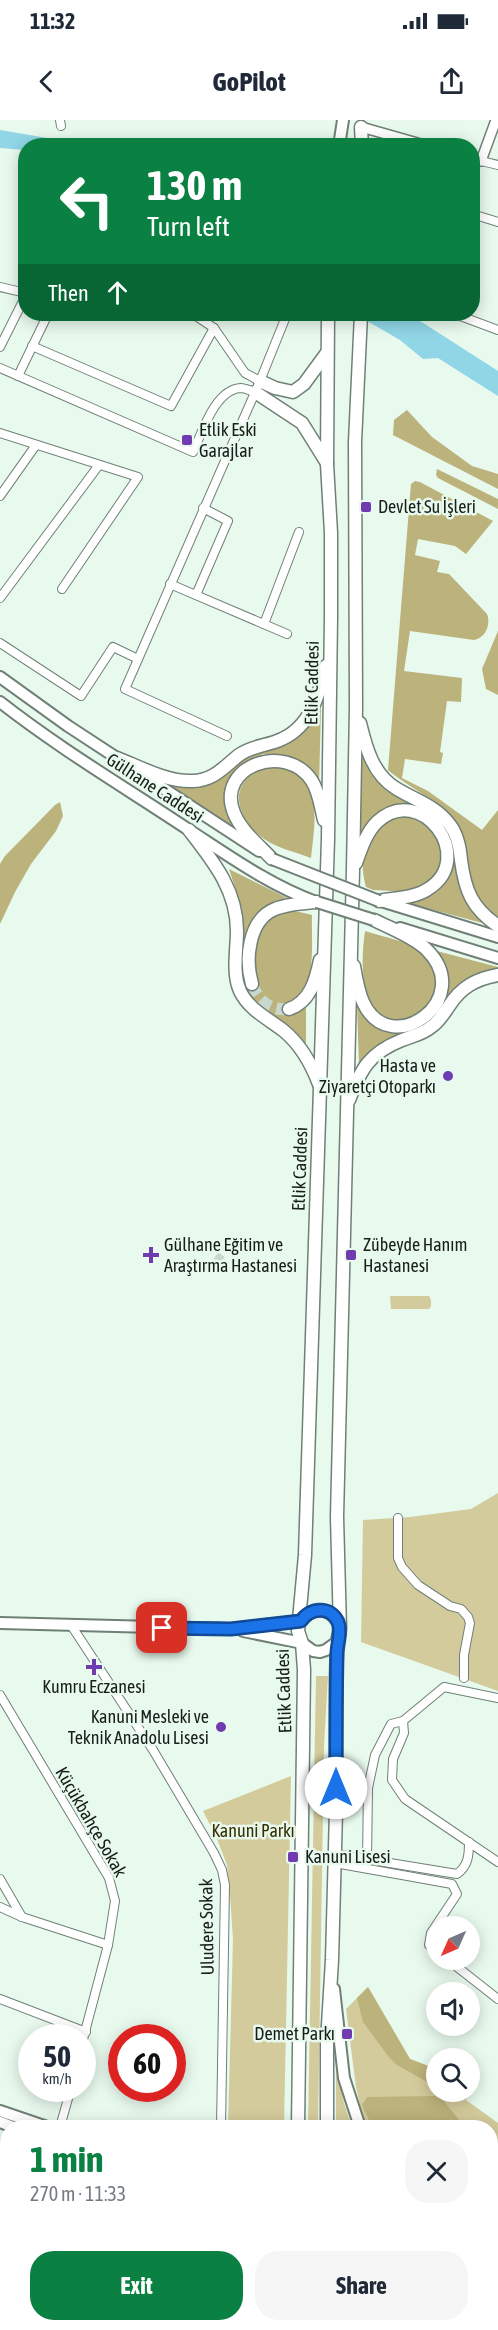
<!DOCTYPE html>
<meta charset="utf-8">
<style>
:root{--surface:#fff;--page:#f6f6f7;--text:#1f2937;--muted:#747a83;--accent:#0b8043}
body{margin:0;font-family:"Asap Condensed",sans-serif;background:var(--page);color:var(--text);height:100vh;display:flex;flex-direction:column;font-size:22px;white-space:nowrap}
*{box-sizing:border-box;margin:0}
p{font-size:20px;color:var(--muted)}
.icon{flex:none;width:33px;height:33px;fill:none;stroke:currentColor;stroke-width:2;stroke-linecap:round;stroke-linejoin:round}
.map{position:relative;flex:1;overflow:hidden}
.side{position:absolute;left:0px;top:2000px;width:498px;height:212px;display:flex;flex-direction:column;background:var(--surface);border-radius:24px 24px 0 0;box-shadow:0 3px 15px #0003}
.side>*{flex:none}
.top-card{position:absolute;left:18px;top:18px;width:462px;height:183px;border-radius:24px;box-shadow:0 3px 15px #0003;background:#0b8043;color:#fff;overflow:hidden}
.needle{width:39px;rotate:225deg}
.buttons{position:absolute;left:426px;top:1796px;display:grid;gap:12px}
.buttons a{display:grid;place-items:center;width:54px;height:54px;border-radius:50%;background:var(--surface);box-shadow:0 3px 15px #0003;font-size:30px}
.speed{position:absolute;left:18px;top:1904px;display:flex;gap:12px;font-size:30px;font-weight:700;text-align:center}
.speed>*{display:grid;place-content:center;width:78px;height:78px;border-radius:50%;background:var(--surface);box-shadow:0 3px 15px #0003;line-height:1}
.speed small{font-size:15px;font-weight:400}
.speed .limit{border:9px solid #d22;background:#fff;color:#111}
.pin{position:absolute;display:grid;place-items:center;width:51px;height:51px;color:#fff;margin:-26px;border-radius:12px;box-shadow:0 3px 9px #0006}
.me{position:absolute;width:66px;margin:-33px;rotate:0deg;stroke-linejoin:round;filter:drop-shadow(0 0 4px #0008)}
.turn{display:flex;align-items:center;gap:21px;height:126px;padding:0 30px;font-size:27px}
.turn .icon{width:78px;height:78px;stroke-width:2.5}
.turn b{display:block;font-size:42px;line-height:51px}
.then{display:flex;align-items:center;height:57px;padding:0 30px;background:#0003;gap:12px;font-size:22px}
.round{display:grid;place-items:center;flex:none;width:63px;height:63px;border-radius:24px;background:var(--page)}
.overview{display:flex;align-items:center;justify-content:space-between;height:102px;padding:0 30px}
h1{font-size:36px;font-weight:700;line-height:45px;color:var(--accent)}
.primary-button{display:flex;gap:12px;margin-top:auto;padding:12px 30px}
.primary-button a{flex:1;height:69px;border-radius:24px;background:var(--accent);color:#fff;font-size:24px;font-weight:700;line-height:69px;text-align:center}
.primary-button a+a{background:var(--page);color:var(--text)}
.status{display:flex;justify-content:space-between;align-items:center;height:42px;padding:0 30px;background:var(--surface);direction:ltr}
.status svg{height:16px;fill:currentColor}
header{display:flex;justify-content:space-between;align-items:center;height:78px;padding:0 30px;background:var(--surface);font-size:27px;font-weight:700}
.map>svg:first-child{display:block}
.green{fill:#d4cb9c}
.forest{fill:#bcb27b}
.water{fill:#90d6e7}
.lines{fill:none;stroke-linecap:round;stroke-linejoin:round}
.minor-tunnel{stroke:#c9d8cd;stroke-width:8;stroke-dasharray:8 4;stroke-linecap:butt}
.primary-tunnel{stroke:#c9d8cd;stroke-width:12;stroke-dasharray:12 6;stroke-linecap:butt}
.minor-casing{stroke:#708076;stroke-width:10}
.tertiary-casing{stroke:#708076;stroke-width:12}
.secondary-casing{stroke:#708076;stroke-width:14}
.primary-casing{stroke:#708076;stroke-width:15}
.minor{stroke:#fff;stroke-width:8}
.tertiary{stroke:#fff;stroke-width:9}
.secondary{stroke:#fff;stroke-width:10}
.primary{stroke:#fff;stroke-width:12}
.secondary-bridge-casing{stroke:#708076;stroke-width:14;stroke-linecap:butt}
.secondary-bridge{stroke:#fff;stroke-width:10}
.route-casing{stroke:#114b97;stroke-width:15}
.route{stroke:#1a73e8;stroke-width:10}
.poi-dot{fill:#703ab1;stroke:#e8f9ed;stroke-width:2}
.labels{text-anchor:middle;stroke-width:5;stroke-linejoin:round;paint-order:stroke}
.poi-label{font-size:18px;fill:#181e1a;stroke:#e8f9ed;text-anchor:start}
.street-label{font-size:18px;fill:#181e1a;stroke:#e8f9ed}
.park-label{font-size:18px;fill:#372f01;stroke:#e8f9ed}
</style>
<div class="status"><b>11:32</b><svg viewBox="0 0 49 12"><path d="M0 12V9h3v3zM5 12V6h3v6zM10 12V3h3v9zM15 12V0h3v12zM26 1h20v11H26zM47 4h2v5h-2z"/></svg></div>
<header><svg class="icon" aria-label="back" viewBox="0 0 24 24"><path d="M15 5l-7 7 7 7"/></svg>GoPilot<svg class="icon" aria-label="share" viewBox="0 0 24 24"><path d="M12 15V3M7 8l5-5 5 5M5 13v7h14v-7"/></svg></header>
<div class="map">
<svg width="498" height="2210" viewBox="0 0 498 2210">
<rect width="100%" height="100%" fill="#e8f9ed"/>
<g class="green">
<polygon points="390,1176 429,1176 431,1180 431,1186 429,1189 391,1189"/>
<polygon points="498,1373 498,1571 361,1522 363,1400 410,1397 471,1389"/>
<polygon points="316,1556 328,1556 324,1626 318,2007 308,2007"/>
<polygon points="291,1656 284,2007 228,2007 233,1819 230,1775 227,1745 217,1719 203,1691"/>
<polygon points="368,1867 410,1939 436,1949 436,1971 470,1971 470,1962 471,1963 471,1973 466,1980 498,2003 498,2074 491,2072 490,2007 367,2007 364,2003 356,1967 346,1889"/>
<polygon points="336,1944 344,1983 352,2007 336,2007"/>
</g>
<g class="forest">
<polygon points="407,290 432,317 472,346 498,354 498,369 393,315 394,300"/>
<polygon points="437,349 498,379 498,389 438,358 436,355"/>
<path d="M 415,361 L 420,362 L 493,401 L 466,434 L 455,426 L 418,419 L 415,435 L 440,441 L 437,452 L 449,454 L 487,494 C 491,504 486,518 474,520 L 410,511 L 404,551 L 462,558 L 461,582 L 447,581 L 440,632 L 443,633 L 441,644 L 405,639 L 402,658 L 428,671 L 482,710 L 498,690 L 498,798 C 487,788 476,777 470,762 C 464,745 470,724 459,708 C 442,681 412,670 388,650 L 411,364 Z"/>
<polygon points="498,511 498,575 486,569 482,549"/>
<polygon points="321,588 319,665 298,641 285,635 263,634 250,641 229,690 234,708 149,654 184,666 199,667 216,662 249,635 304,610"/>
<path d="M 362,632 C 377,672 394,669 425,689 C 435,695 445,705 451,715 C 459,730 480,787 482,803 L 404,782 L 439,765 L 445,713 L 403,687 L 357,722 Z"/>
<path d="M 275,646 C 325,655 315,700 311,738 C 295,732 273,727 260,716 C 242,702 229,674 249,656 C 257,650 266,648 275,646 Z"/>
<polygon points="60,682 63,696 56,711 31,744 15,772 0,804 0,744 5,736 55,685"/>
<path d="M 403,696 L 414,696 L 438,714 L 444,729 L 437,757 L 412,772 L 373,770 L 366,767 C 356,734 370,705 403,696 Z"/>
<path d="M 229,749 L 291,780 C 245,795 239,821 249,865 L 256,862 C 246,844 251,808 270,796 C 283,788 298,791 312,795 C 311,822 318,873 289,886 L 291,892 L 306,888 L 306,925 L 290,908 L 261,889 L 250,878 L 241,851 L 242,789 Z"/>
<path d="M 365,811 C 380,816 399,819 413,827 C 494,876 342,972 365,811 Z"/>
<path d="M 433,830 L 498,847 L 498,849 L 486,851 L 463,862 L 429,904 L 379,925 L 359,946 L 357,883 C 365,898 374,902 389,909 L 440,886 Z"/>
<polygon points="368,1867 410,1939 436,1949 436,1967 397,1945 388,1936 363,1902 357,1878"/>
<polygon points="435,1976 442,1979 465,2007 372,2007 362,1985 367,1977"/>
</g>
<g class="water">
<polygon points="0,10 59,20 73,25 26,26 25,30 0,28"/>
<polygon points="355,194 417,194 419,195 417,199 498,251 498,276 438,238 423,239 400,220"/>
</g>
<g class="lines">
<polyline class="minor-tunnel" points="210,1151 231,1121"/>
<path class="primary-tunnel" d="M 252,864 C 258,882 271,891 289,889"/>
<g class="minor-casing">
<g id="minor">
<polyline points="60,0 61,6"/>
<polyline points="481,41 498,45"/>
<polyline points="472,94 498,102"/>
<polyline points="0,167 26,173"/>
<polyline points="193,194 214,208 245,253 260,261"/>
<polyline points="455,194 498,210"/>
<polyline points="32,226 171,286 214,208"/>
<polyline points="0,227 26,175"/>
<path d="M 0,248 L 193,332 C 202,313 215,269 241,268 C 245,268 251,271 255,272"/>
<polyline points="18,256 48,194"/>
<polyline points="0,313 138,357 62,469"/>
<polyline points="0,376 36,325"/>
<polyline points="170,464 287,514"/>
<polyline points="196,475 228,401 203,388"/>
<polyline points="0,478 99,345"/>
<polyline points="264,504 299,412"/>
<polyline points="0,523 81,576 113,527 138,539"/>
<polyline points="227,616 125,569 260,261 287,194"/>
<polyline points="398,1398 398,1438 402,1447 418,1465 450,1486 461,1489 468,1497 470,1503 464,1535 464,1558"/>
<polyline points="71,1505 153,1630 214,1733 222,1750 225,1765 221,2007"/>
<polyline points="0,1575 109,1758 115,1781 108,1825 82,1923"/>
<polyline points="403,1601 444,1567 498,1578"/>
<path d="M 335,1734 L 457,1754 C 468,1746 469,1736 469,1722"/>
<polyline points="367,1740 368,1668 375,1635 391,1604 403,1601 404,1613 393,1639 392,1660 405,1679 498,1742"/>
<polyline points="335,1743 452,1764 457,1774 431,1813 429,1825 436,1831"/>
<polyline points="0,1759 22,1797"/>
<polyline points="0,1787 22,1797 108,1825"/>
<polyline points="447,1839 498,1879"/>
<polyline points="0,1879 86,1912"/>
<polyline points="60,2007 71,1968"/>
<polyline points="0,2038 8,2040"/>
<polyline points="0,2146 8,2150"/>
<polyline points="106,2204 116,2210"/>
<polyline points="156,2210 159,2204"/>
</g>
</g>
<g class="tertiary-casing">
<g id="tertiary">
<polyline points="361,7 428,26"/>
<polyline points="472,38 481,41 496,0"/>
</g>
</g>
<g class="secondary-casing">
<g id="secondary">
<polyline points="339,26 343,0"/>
<polyline points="0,557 68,606 259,731"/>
<path d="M 0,582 C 60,629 126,668 189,710 C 229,736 271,766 316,782"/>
<polyline points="381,781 498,817"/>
<polyline points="400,808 498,838"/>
<path d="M 0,1503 L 231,1509 L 301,1501 C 312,1487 328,1487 338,1502"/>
<polyline points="243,1511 302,1523 313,1531 320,1532 326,1530 337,1522"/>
<polyline points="334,1869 344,1958 360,2007"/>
<polyline points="0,1991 47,2007"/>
<polyline points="0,2002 13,2007"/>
<polyline points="490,2084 498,2086"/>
<polyline points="490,2093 498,2094"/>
<polyline points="490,2106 498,2108"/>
</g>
</g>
<g class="primary-casing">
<g id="primary">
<polyline points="361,7 362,26"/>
<polyline points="260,261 275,268 293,272 304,264 326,234"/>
<polyline points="255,272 302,303 327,343"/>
<path d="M 360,603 C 366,628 373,655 397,669 C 417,681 436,686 450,705 C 458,715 460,728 461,740 C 465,771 472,788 498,806"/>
<path d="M 117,638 C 140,647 167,662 192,661 C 213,661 224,647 239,635 C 253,625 268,626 282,619 C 311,606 319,574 326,546"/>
<path d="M 189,710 C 213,741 237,770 237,811 C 237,830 232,853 240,871 C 249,890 269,899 284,911 C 301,925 311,943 319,964"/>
<path d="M 272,739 C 260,726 241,711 234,693 C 215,646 286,621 312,661 C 319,672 321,688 324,700"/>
<path d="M 356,743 C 361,729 366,713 377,702 C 421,661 478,738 428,769 C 415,778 395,778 379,781"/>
<path d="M 354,846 C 356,858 358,871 363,882 C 390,942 478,879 426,829 C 412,816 390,808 374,800"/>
<path d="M 252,864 C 245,840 248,800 275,789 C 288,784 303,783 317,782"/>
<path d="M 289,889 C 310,882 316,860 320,840"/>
<path d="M 349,980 C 361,949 369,933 402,920 C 412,916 423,914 431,907 C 439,902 444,893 449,886 C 461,867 476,859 498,855"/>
<polyline points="298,2007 304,1550 302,1523 298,1511 305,1435 328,719 331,497 331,413 327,344 328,194"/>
<polyline points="327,2007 327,1921 332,1840 336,1691 336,1560 337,1522 340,1509 337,1397 353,750 356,588 355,322 361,194"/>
<polyline points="297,2204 297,2210"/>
<polyline points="318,2210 318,2204"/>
</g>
</g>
<use href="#minor" class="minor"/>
<use href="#tertiary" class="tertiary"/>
<use href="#secondary" class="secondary"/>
<use href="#primary" class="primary"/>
<g class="secondary-bridge-casing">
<g id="secondary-bridge">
<polyline points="272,739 379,781"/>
<polyline points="317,782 374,800"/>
</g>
</g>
<use href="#secondary-bridge" class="secondary-bridge"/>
</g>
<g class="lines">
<g class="route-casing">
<path id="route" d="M 162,1508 L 231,1509 L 301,1501 C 310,1488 330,1485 338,1502 C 342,1512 337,1524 337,1534 C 336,1578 336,1623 336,1668"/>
</g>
<use href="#route" class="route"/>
</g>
<g class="poi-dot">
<rect x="181" y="314" width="12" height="12" rx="3"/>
<rect x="360" y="381" width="12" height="12" rx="3"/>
<circle cx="448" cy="956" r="6"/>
<path d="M148 1126h6v6h6v6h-6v6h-6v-6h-6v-6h6z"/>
<rect x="345" y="1129" width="12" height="12" rx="3"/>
<path d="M91 1538h6v6h6v6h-6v6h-6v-6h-6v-6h6z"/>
<circle cx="221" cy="1607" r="6"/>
<rect x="287" y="1731" width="12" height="12" rx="3"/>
<rect x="341" y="1908" width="12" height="12" rx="3"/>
</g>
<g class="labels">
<g class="poi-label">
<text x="199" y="316">Etlik Eski<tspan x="199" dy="21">Garajlar</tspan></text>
<text x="378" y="393">Devlet Su İşleri</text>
<text x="436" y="952" text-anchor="end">Hasta ve<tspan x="436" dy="21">Ziyaretçi Otoparkı</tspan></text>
<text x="164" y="1131">Gülhane Eğitim ve<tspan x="164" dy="21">Araştırma Hastanesi</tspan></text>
<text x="363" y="1131">Zübeyde Hanım<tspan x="363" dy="21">Hastanesi</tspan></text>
<text x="94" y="1573" text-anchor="middle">Kumru Eczanesi</text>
<text x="209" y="1603" text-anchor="end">Kanuni Mesleki ve<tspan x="209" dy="21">Teknik Anadolu Lisesi</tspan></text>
<text x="305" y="1743">Kanuni Lisesi</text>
<text x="335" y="1920" text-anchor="end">Demet Parkı</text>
</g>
<g class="street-label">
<text transform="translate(312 563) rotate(-89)" y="6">Etlik Caddesi</text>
<text transform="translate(155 668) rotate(33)" y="6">Gülhane Caddesi</text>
<text transform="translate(300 1049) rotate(-88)" y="6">Etlik Caddesi</text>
<text transform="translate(284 1571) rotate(-92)" y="6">Etlik Caddesi</text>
<text transform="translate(91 1702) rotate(60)" y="6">Küçükbahçe Sokak</text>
<text transform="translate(207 1807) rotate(-91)" y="6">Uludere Sokak</text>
</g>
<g class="park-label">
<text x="253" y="1717">Kanuni Parkı</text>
</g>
</g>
</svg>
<div class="buttons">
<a><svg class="needle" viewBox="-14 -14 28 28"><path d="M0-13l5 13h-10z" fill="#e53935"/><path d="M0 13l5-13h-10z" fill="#747a83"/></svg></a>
<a><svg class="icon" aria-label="sound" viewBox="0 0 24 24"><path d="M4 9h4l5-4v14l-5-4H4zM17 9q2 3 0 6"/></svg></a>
<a><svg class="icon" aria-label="search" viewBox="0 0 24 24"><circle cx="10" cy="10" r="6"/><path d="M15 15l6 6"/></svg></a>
</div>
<div class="speed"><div>50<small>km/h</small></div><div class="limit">60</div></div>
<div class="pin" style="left:162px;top:1508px;background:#d93025"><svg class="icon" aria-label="arrive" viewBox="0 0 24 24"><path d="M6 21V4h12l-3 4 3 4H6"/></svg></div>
<svg class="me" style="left:336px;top:1668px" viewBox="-20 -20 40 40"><circle r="19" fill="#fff"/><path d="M0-13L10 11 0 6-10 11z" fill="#1a73e8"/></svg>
<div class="top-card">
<div class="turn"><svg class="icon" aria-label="left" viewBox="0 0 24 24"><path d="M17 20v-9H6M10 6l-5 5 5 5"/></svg><div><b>130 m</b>Turn left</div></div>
<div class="then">Then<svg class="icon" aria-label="ahead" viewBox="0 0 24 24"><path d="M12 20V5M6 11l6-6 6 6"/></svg></div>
</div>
<section class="side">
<div class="overview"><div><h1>1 min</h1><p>270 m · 11:33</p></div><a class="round"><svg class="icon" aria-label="close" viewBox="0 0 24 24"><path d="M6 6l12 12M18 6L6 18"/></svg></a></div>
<div class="primary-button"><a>Exit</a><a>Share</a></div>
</section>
</div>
